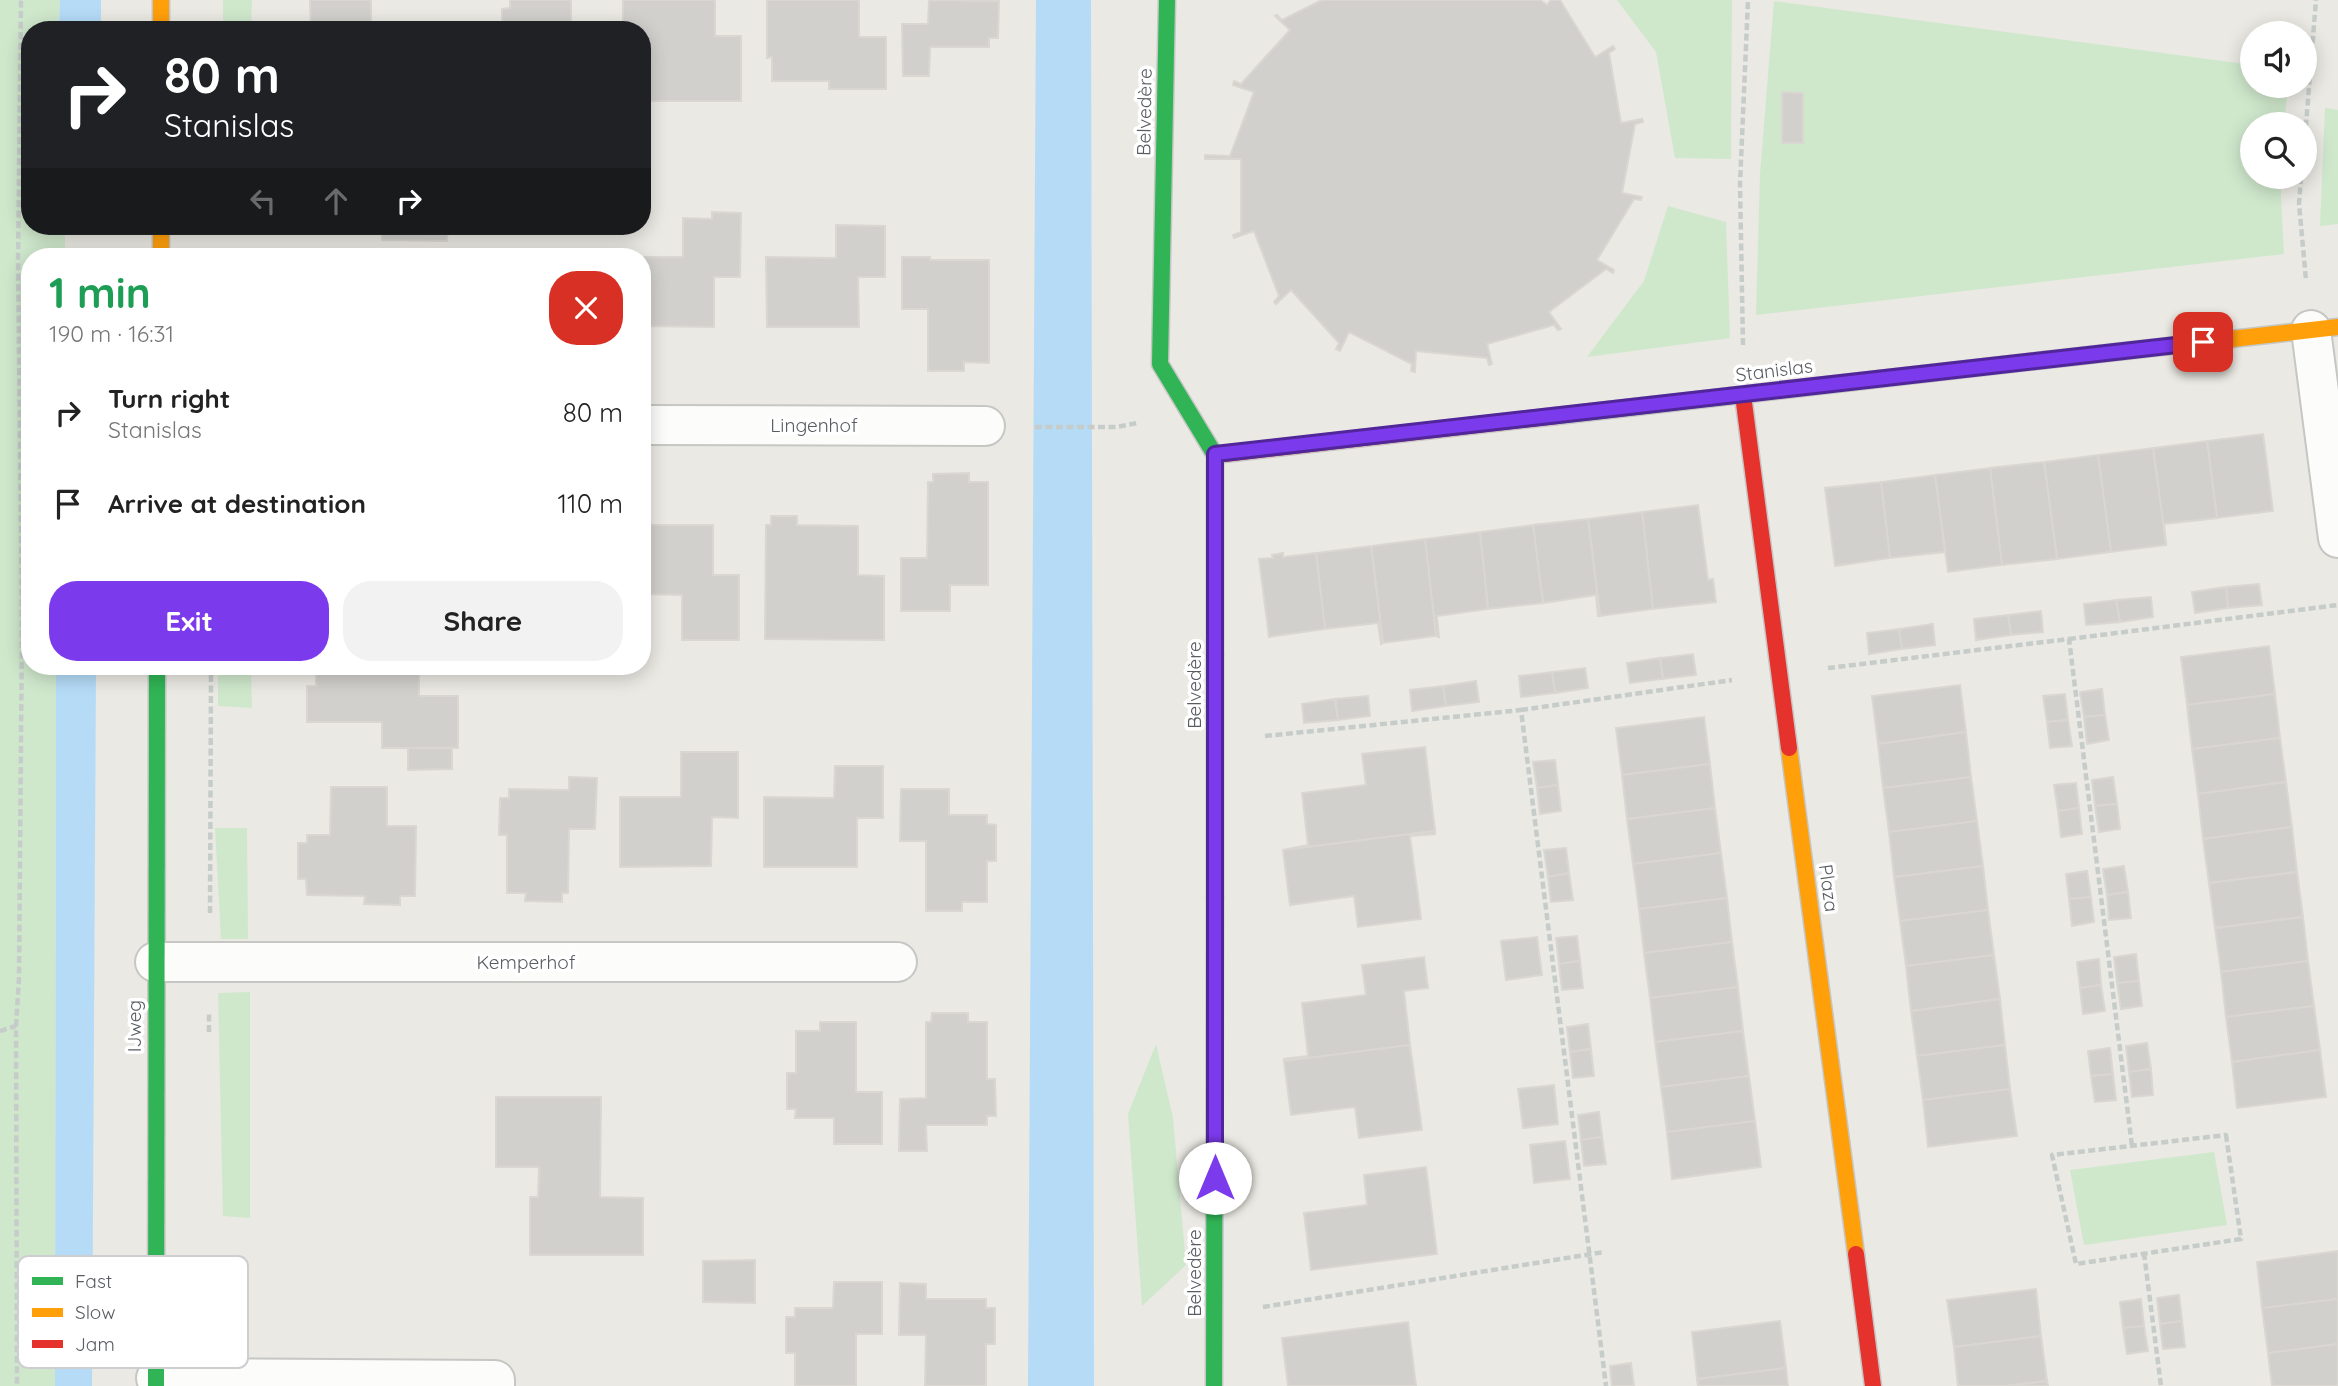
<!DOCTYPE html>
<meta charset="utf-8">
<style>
:root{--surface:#fff;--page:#f2f2f2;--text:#222;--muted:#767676;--accent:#7c3aed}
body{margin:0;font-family:Quicksand,sans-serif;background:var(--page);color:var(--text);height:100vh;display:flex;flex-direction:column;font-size:26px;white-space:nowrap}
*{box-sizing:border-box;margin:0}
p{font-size:23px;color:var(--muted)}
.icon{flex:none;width:38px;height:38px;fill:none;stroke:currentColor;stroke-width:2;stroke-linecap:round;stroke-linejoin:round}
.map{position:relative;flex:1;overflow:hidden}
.details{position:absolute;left:21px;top:248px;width:630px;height:427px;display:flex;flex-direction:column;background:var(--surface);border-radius:28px;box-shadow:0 4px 18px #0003}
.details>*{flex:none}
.top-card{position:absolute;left:21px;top:21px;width:630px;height:214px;border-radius:28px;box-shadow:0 4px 18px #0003;background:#202124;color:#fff;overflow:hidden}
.tools{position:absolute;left:2240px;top:21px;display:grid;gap:14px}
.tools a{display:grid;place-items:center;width:77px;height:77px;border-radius:50%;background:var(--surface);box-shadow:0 4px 18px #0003;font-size:35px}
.pin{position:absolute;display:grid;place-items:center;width:60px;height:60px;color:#fff;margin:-30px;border-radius:14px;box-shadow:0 4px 10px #0006}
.me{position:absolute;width:77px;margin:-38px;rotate:0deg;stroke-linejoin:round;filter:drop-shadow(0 0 5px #0008)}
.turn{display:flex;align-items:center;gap:24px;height:147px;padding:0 28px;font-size:32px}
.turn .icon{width:91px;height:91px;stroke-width:2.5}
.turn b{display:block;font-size:49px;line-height:60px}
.lanes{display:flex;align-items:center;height:66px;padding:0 28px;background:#0003;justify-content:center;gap:35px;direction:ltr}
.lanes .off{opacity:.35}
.round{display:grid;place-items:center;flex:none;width:74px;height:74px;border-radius:28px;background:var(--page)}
.overview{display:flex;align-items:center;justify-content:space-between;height:119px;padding:0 28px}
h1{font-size:42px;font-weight:700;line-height:52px;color:#1e9e55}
.action{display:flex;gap:14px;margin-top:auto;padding:14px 28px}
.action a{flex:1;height:80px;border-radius:28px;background:var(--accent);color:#fff;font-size:28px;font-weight:700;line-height:80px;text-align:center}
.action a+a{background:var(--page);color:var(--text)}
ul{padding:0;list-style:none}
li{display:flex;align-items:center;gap:21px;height:91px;padding:0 28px}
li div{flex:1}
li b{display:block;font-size:26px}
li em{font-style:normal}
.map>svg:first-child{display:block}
.green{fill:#cfe8cc}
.water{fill:#b5dbf7}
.building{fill:#d1d0cd;stroke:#dad7d2;stroke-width:2}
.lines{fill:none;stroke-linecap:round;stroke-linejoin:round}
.street-casing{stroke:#c6c6c4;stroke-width:42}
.fast-casing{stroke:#c6c7c5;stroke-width:19}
.slow-casing{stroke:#c6c7c5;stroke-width:19}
.jam-casing{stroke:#c6c7c5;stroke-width:19}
.path{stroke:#c6ccc9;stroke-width:4.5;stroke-dasharray:7 3.5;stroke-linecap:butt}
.street{stroke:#fcfcfb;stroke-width:38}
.fast{stroke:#30b455;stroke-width:16}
.slow{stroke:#ff9f0a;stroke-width:16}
.jam{stroke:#e5322d;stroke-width:16}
.route-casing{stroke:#51269a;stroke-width:18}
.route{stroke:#7c3aed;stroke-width:12}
.labels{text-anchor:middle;stroke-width:7;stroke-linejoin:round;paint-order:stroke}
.street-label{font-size:19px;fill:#595d62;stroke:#fff}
.key{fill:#fff;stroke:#cdced0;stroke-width:2}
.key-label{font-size:19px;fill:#595d62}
</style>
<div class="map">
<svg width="2338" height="1386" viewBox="0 0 2338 1386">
<rect width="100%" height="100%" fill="#eae9e3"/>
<g class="green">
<polygon points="0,0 60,0 59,30 30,30 30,226 120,226 123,233 65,235 65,257 30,257 30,667 56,667 55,1386 0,1386"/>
<polygon points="223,0 252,0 251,30 223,30"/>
<polygon points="1617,0 1732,0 1731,159 1675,158 1656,52"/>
<polygon points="1774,1 2252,65 2252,86 2288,86 2284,124 2252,124 2252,177 2280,177 2284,254 1756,315 1760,174"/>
<polygon points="2325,108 2338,110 2338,224 2320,226"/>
<polygon points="1668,206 1726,222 1730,338 1587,357 1644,281"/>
<polygon points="218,667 251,667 252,708 218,706"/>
<polygon points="215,828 247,828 248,939 221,939"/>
<polygon points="250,992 250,1218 223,1216 218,993"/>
<polygon points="1156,1044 1173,1118 1186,1265 1142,1306 1128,1114"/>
<polygon points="2214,1152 2227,1225 2084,1245 2070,1170"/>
</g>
<g class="water">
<polygon points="60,0 101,0 101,30 59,30"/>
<polygon points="1036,0 1091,0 1094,1386 1028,1386"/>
<polygon points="56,667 96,667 92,1386 55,1386"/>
</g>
<g class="building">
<polygon points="310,0 371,0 371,30 311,30"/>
<polygon points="510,0 571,0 571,30 502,30 502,9 510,8"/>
<polygon points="623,0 715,0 715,36 741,36 741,101 642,101 642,30 623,30"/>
<polygon points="767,0 859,0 859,37 886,37 886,89 829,89 829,81 772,81 772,57 767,58"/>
<polygon points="929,0 999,1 998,38 989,38 989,47 930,47 929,76 903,76 902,24 928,24"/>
<polygon points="1322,0 1540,0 1547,5 1551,0 1560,0 1595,57 1613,46 1615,49 1609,53 1621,123 1642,119 1643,122 1635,124 1622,193 1642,197 1641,200 1634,199 1597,260 1614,270 1613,273 1606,269 1549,312 1561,329 1558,330 1554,325 1487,344 1492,364 1489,365 1487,358 1416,351 1415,372 1411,371 1412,364 1349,332 1340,351 1336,349 1339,343 1291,290 1276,304 1274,302 1279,296 1254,231 1234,238 1233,235 1241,232 1241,159 1205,159 1205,155 1230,156 1254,92 1233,85 1234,81 1241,84 1290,30 1275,16 1277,15 1282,20"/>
<polygon points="1782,92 1803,93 1803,143 1782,143"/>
<polygon points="712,212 741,213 740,277 714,277 714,327 642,326 642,257 622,257 683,257 683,218 712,219"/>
<polygon points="836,225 885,226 885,277 858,277 859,327 767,327 766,257 836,258"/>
<polygon points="382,226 448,226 447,241 382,240"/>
<rect x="569" y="249" width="27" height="8"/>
<polygon points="902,257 930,257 930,260 989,260 989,363 964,362 964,371 928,371 928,309 902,309"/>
<polygon points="2263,434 2273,511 2217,518 2207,441"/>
<polygon points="2207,441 2217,518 2164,524 2166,545 2153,448"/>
<polygon points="2153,448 2166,545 2111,552 2098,455"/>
<polygon points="2098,455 2111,552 2057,559 2044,462"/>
<polygon points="2044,462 2057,559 2002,565 1990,468"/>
<polygon points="1990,468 2002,565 1948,572 1935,475"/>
<polygon points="969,473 969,482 988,482 988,585 950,585 950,611 901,611 901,558 927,558 928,482 933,482 933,474"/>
<polygon points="1935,475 1945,552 1890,558 1881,482"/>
<polygon points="1881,482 1890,558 1835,566 1825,488"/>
<polygon points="1698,505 1708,580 1713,579 1716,602 1653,609 1642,512"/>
<polygon points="1642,512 1653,609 1600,616 1588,519"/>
<polygon points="771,516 797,516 797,525 858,526 858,575 884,576 884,640 765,639 766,525 771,525"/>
<polygon points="1588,519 1600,616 1598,616 1596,595 1543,603 1533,525"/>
<polygon points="642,525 713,525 713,575 739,575 739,640 682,640 682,595 642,594"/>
<polygon points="1533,525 1543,603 1488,609 1480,532"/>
<polygon points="1480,532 1488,609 1437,616 1439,637 1436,636 1425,539"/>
<polygon points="1425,539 1436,636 1383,643 1371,546"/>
<polygon points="1371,546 1383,643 1381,644 1378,623 1325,629 1316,553"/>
<polygon points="1283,553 1283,557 1316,553 1325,629 1269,637 1259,559 1273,558 1272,555"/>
<polygon points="2259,584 2262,605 2228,608 2226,587"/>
<polygon points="2226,587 2228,608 2195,613 2192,592"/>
<polygon points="2151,597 2153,617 2120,622 2116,600"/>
<polygon points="2116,600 2120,622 2086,625 2084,604"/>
<polygon points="2041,611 2043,632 2011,635 2008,615"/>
<polygon points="2008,615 2011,635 1976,640 1974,619"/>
<polygon points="1933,624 1935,645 1902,649 1899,629"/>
<polygon points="1899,629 1902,649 1869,654 1867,633"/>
<polygon points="2269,646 2275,694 2187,705 2181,657"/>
<polygon points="1693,654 1696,675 1663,679 1660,658"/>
<polygon points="1660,658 1663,679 1630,683 1627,663"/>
<polygon points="316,667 419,667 419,696 458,696 458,748 382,748 382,722 307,722 307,686 316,686"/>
<polygon points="1585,668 1588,688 1555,693 1552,672"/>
<polygon points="1552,672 1555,693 1521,697 1519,676"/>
<polygon points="1476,681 1479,702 1446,706 1443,686"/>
<polygon points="1960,685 1966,732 1878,744 1872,696"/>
<polygon points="1443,686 1446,706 1412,711 1410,690"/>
<polygon points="2102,689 2105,715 2084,717 2080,692"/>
<polygon points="2065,694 2068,720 2047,722 2043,696"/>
<polygon points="2275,694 2280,738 2192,749 2187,705"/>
<polygon points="1368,696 1370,716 1338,720 1335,699"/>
<polygon points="1335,699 1338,720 1304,723 1302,704"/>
<polygon points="2105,715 2109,740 2087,744 2084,717"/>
<polygon points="1704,717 1710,764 1622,775 1616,728"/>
<polygon points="2068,720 2072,746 2050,748 2047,722"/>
<polygon points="1966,732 1971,777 1883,788 1878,744"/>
<polygon points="2280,738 2286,782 2198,794 2192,749"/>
<polygon points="1425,747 1435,831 1283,850 1308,845 1302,793 1366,785 1362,754"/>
<polygon points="408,748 452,748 452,769 408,770"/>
<polygon points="681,752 738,752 738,818 712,817 711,866 620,867 620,797 681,797"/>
<polygon points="1555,760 1558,785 1537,788 1533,762"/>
<polygon points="1710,764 1715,808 1627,819 1622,775"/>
<polygon points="835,766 883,766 883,818 857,818 857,867 764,867 764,797 834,798"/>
<polygon points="569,777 597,778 595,829 569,829 568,893 562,893 562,902 525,901 526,893 507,893 507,835 499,835 500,798 509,798 509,789 569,790"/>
<polygon points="1971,777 1977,821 1889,832 1883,788"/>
<polygon points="2113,777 2117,804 2095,806 2092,780"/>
<polygon points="2286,782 2292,827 2203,839 2198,794"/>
<polygon points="2076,783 2079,808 2058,811 2054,785"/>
<polygon points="1558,785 1561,811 1540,814 1537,788"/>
<polygon points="331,787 387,787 387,826 416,826 415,896 400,896 400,905 364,904 365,896 307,895 306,879 298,879 298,843 307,843 307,835 330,835"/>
<polygon points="901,789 949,789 949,815 987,815 987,824 996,825 996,861 987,861 987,902 962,902 962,911 926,911 926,841 900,841"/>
<polygon points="2117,804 2120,829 2099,832 2095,806"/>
<polygon points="1715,808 1721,853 1633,864 1627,819"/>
<polygon points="2079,808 2082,834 2061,837 2058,811"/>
<polygon points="1977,821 1983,866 1894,877 1889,832"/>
<polygon points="2292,827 2297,872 2209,883 2203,839"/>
<polygon points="1435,831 1435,834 1410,836 1421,919 1358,927 1354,896 1290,905 1283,850"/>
<polygon points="1566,848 1569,873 1548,877 1544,850"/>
<polygon points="1721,853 1727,898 1639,909 1633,864"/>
<polygon points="1983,866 1988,910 1900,921 1894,877"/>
<polygon points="2124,866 2128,892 2107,895 2103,869"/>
<polygon points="2087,871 2091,897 2069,899 2066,874"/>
<polygon points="2297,872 2303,917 2215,928 2209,883"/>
<polygon points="1569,873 1573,900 1551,902 1548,877"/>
<polygon points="2128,892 2131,918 2109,920 2107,895"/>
<polygon points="2091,897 2094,922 2072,926 2069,899"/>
<polygon points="1727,898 1732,942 1644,953 1639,909"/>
<polygon points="1988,910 1994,955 1906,966 1900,921"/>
<polygon points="2303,917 2308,961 2221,972 2215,928"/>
<polygon points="1577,936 1580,961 1559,964 1556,938"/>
<polygon points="1537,937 1542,975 1506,980 1501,941"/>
<polygon points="1732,942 1738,987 1650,998 1644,953"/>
<polygon points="2136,954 2139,981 2117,983 2114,957"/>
<polygon points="1994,955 2000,999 1911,1011 1906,966"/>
<polygon points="1424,957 1428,988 1404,991 1410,1045 1284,1061 1284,1059 1308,1056 1302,1003 1366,995 1362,965"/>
<polygon points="2099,959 2101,985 2080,988 2077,962"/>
<polygon points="1580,961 1583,988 1562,990 1559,964"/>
<polygon points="2308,961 2314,1006 2226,1017 2221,972"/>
<polygon points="2139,981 2142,1006 2121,1009 2117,983"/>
<polygon points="2101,985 2105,1011 2083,1014 2080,988"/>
<polygon points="1738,987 1743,1031 1655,1042 1650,998"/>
<polygon points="2000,999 2005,1045 1917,1056 1911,1011"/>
<polygon points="2314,1006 2320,1050 2232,1062 2226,1017"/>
<polygon points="932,1013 968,1013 968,1022 987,1022 987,1079 995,1079 996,1116 987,1116 987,1125 926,1125 927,1151 899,1151 900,1099 926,1098 926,1022 931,1022"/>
<polygon points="820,1022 856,1022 856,1092 882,1092 882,1144 834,1144 834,1118 795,1118 796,1109 787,1109 787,1073 796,1073 796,1031 820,1031"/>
<polygon points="1588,1024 1591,1049 1570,1052 1567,1027"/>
<polygon points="1743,1031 1749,1076 1661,1087 1655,1042"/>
<polygon points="2147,1043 2151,1069 2129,1072 2126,1046"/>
<polygon points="1410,1045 1422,1130 1359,1138 1355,1107 1291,1115 1284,1061"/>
<polygon points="2005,1045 2010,1089 1923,1100 1917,1056"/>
<polygon points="2110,1048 2113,1074 2091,1076 2088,1051"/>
<polygon points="1591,1049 1594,1076 1573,1078 1570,1052"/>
<polygon points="2320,1050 2326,1097 2237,1108 2232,1062"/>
<polygon points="2151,1069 2153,1095 2132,1097 2129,1072"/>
<polygon points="2113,1074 2116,1100 2095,1102 2091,1076"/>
<polygon points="1749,1076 1755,1121 1667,1132 1661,1087"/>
<polygon points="1554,1085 1558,1124 1523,1128 1518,1089"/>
<polygon points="2010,1089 2017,1136 1928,1147 1923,1100"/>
<polygon points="496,1097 601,1097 600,1197 643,1198 643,1255 530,1255 530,1197 538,1197 539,1167 496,1167"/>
<polygon points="1599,1112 1602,1137 1581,1140 1578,1115"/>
<polygon points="1755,1121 1761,1167 1672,1179 1667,1132"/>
<polygon points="1602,1137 1606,1164 1584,1166 1581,1140"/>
<polygon points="1565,1141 1570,1179 1534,1183 1530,1145"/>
<polygon points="1426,1167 1437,1254 1311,1270 1304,1213 1367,1205 1364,1175"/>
<polygon points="2338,1251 2338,1299 2262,1308 2257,1262"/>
<polygon points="755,1260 755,1303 703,1302 703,1261"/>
<polygon points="834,1282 882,1282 882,1334 856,1334 856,1386 795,1386 795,1353 786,1353 786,1317 795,1317 795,1308 833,1308"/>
<polygon points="900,1283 926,1284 926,1299 986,1299 986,1308 995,1308 995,1344 986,1344 986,1386 925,1386 926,1335 899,1335"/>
<polygon points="2036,1289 2041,1336 1954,1347 1947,1300"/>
<polygon points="2179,1295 2182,1321 2160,1324 2157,1298"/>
<polygon points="2141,1299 2144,1326 2123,1328 2120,1302"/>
<polygon points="2338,1299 2338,1344 2268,1353 2262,1308"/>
<polygon points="1780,1321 1786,1368 1697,1379 1692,1332"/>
<polygon points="2182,1321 2185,1347 2163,1349 2160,1324"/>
<polygon points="1408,1322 1416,1386 1288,1386 1282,1338"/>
<polygon points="2144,1326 2148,1351 2127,1354 2123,1328"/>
<polygon points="2041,1336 2047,1381 2007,1386 1958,1386 1954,1347"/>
<polygon points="2338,1344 2338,1386 2272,1386 2268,1353"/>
<polygon points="1631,1363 1634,1386 1612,1386 1610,1366"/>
<polygon points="1786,1368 1788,1386 1698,1386 1697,1379"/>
<polygon points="2047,1381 2048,1386 2007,1386"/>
</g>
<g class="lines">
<g class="street-casing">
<g id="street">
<polyline points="2311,330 2338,538"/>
<polyline points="642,425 985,426"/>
<polyline points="155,962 897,962"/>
<polyline points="156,1378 495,1380 495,1386"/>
</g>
</g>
<g class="fast-casing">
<g id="fast">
<polyline points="1167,0 1160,364 1215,455 1215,655"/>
<polyline points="1557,416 2045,360"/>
<polyline points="156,1386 157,667"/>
<polyline points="1214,1386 1215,897"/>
</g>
</g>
<g class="slow-casing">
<g id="slow">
<polyline points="161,0 161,30"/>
<polyline points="161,226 161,257"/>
<polyline points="2045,360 2338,327"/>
<polyline points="1789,748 1856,1254"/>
</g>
</g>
<g class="jam-casing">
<g id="jam">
<polyline points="1743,395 1789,748"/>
<polyline points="1215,455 1557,416"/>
<polyline points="1215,897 1215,655"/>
<polyline points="1856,1254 1873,1386"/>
</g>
</g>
<g class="path">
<polyline points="2305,137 2316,0"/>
<polyline points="2301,177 2299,204 2306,280"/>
<polyline points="1743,345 1740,184 1748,0"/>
<polyline points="1035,427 1116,427 1138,423"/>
<polyline points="2069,639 2338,605"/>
<polyline points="1828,668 2069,639 2132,1146"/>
<polyline points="1521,710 1732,680"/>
<polyline points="1265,736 1521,710 1606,1386"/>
<polyline points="210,913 211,667"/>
<polyline points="16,1026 19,978 22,621 18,262 21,0"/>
<polyline points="0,1031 16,1026 17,1386"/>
<polyline points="209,1032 209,1012"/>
<polygon points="2226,1135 2241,1239 2076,1264 2052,1155"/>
<polyline points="2144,1253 2161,1386"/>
<polyline points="1263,1307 1604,1252"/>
</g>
<use href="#street" class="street"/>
<use href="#fast" class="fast"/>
<use href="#slow" class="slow"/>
<use href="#jam" class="jam"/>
</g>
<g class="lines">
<g class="route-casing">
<polyline id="route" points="1215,1178 1215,454 2203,342"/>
</g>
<use href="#route" class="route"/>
</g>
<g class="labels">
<g class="street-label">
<text transform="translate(1144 112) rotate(-89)" y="7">Belvedère</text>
<text transform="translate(1774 370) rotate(-7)" y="7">Stanislas</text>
<text x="814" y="432">Lingenhof</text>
<text transform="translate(1194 685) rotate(-90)" y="7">Belvedère</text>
<text transform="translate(1829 888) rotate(82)" y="7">Plaza</text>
<text x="526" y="969">Kemperhof</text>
<text transform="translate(134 1026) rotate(-90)" y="7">IJweg</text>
<text transform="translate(1194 1273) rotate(-90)" y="7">Belvedère</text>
</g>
</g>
<rect x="18" y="1256" width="230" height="112" rx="10" class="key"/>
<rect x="32" y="1277" width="31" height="8" fill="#30b455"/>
<rect x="32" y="1308" width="31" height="9" fill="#ff9f0a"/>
<rect x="32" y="1340" width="31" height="8" fill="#e5322d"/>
<g class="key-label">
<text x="75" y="1288">Fast</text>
<text x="75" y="1319">Slow</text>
<text x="75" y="1351">Jam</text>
</g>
</svg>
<div class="tools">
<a><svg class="icon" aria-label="sound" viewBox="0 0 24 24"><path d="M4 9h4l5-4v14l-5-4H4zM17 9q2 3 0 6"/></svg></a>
<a><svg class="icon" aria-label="search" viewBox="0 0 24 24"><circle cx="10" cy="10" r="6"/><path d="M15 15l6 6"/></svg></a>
</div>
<div class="pin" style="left:2203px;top:342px;background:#d93025"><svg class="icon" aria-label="arrive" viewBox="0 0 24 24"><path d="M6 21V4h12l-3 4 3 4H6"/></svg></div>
<svg class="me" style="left:1215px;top:1178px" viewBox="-20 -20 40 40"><circle r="19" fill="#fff"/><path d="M0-13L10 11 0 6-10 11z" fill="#7c3aed"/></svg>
<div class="top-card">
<div class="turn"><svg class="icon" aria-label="right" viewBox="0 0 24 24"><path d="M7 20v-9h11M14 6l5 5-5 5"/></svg><div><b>80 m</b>Stanislas</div></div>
<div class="lanes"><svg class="icon off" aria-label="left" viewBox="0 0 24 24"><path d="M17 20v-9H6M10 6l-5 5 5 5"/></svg><svg class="icon off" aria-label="ahead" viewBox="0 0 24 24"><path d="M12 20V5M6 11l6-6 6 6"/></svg><svg class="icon" aria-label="right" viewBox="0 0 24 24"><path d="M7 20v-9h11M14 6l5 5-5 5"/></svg></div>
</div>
<section class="details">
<div class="overview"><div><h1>1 min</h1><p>190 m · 16:31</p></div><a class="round" style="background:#d93025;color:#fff"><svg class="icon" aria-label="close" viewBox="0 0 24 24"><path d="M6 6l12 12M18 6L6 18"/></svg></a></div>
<ul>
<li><svg class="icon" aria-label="right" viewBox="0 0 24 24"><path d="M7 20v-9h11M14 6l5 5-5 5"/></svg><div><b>Turn right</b><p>Stanislas</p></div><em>80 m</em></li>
<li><svg class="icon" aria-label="arrive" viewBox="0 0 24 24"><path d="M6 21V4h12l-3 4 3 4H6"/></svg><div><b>Arrive at destination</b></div><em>110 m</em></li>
</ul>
<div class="action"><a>Exit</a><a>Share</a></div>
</section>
</div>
